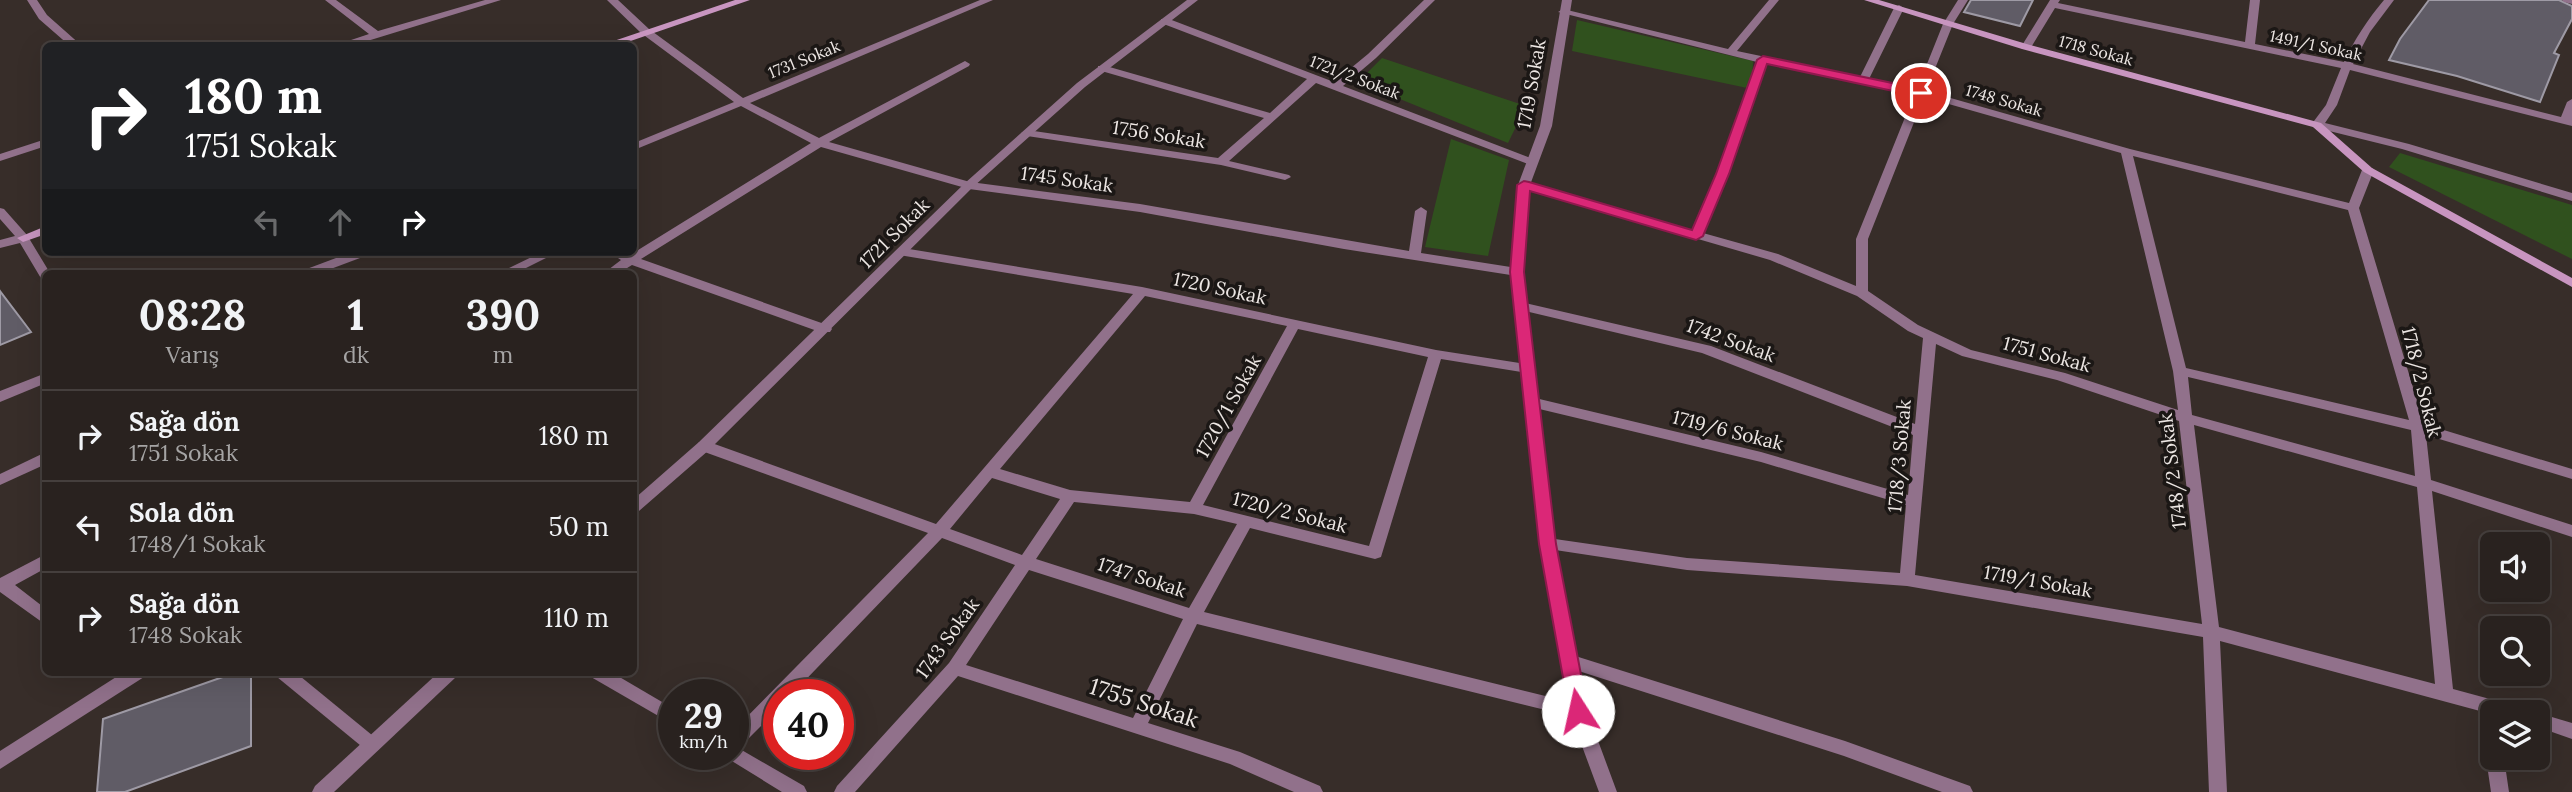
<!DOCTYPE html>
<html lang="tr">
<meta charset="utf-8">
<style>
:root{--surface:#29221f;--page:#352f2c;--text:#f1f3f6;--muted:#a5a4a4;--line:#453f3d}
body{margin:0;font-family:Lora,serif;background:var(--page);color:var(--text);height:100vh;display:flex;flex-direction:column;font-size:26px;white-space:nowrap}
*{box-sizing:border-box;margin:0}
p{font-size:23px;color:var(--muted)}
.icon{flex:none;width:38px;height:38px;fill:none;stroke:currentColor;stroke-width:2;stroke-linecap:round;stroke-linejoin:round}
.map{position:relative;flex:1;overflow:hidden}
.sheet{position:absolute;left:42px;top:270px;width:595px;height:406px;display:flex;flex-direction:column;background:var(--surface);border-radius:10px;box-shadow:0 7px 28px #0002,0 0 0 2px var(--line)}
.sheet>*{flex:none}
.hud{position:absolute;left:42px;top:42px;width:595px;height:214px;border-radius:10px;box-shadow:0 7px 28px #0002,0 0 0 2px var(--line);background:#202124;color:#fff;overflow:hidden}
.fabs{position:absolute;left:2480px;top:532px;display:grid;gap:14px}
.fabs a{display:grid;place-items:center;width:70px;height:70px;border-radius:10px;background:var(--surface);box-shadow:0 7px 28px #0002,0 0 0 2px var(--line);font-size:35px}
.speed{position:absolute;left:658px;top:679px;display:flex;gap:14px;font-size:35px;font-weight:700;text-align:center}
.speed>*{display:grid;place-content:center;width:91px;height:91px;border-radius:50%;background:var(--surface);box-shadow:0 7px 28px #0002,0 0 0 2px var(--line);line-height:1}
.speed small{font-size:18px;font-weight:400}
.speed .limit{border:10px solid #d22;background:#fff;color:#111}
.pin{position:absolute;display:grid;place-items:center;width:60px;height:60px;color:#fff;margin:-30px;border:4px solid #fff;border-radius:50%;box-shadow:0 2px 7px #0007}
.me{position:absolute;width:77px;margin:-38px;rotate:350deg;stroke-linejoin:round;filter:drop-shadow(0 0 5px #0008)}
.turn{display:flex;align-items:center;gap:24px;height:147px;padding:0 28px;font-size:32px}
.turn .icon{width:91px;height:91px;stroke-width:2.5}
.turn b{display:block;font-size:49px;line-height:60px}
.lanes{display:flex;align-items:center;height:66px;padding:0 28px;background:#0003;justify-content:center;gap:35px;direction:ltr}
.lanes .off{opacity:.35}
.eta{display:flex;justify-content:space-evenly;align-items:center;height:119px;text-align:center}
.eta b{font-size:42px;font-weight:700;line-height:49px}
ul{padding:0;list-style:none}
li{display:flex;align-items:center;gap:21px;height:91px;padding:0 28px;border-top:2px solid var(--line)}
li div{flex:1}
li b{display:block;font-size:26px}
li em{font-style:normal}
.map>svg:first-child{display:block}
.green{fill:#30511e}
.building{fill:#605c66;stroke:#9e9aa5;stroke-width:2}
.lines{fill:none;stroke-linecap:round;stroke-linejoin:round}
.minor{fill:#91718b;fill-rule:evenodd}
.tertiary{fill:#91718b;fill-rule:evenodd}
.secondary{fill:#c895c0;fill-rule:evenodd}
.route{fill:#db2777;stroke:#8e194d;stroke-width:2}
.labels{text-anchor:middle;stroke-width:7;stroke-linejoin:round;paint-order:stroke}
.far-street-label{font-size:16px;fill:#ece6e3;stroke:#1b1715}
.street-label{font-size:19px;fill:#ece6e3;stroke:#1b1715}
.near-street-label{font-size:23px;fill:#ece6e3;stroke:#1b1715}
</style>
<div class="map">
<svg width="2572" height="792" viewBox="0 0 2572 792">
<rect width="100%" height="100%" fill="#372d29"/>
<g class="green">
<polygon points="1577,20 1753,61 1752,89 1572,51"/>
<polygon points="1382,58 1526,106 1508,143 1358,82"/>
<polygon points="1451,139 1509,160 1488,256 1425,247"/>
<polygon points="2400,153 2572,205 2572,259 2389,167"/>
</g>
<g class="building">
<polygon points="1971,0 2033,0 2020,26 1964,12"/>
<polygon points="2429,0 2559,0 2572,6 2572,19 2554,53 2559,55 2540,102 2457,76 2389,60 2400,39"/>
<polygon points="0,291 31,332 0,345"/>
<polygon points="237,672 251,672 251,746 125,792 97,792 103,719"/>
</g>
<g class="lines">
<g class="minor">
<polygon points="27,0 37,0 47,15 82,46 70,46 39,19"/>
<polygon points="325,0 336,0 378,31 485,0 501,0 351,46 333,46 369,34"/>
<polygon points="607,0 618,0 649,29 743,98 980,0 993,0 750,103 819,138 965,61 970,64 969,66 829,142 970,182 1140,204 1409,251 1415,211 1421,207 1427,211 1421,253 1517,268 1523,272 1517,276 1344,249 1140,212 969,189 821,147 641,259 830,326 832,329 830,332 820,332 632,265 619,273 604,273 621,260 609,252 624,252 630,255 811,143 741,106 634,150 634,143 734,102 641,33"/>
<polygon points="1424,0 1435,0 1376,58 1343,86 1536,160 1536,164 1528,164 1316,83 1229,161 1289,175 1291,177 1285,180 1221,165 1027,136 1021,133 1027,130 1218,158 1264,118 1098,70 1098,66 1106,66 1270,113 1307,79 1161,23 1161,19 1169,19 1334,82 1368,54"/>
<path d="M 1769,0 L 1779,0 L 1737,51 L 1860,77 L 1894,8 L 1899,5 L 1904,8 L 1869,79 L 1917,89 L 1943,24 L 1958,0 L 1968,0 L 1953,24 L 1926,91 L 2130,149 L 2349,203 L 2362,170 L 2364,168 L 2372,168 L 2374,170 L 2359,208 L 2424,424 L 2572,469 L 2572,479 L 2426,435 L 2431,480 L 2572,525 L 2572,537 L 2432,491 L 2453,689 L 2512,705 L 2518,707 L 2521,712 L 2492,712 L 2492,741 L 2486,738 L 2480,711 L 2220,641 L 2227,792 L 2209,792 L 2203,637 L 1907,586 L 1687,570 L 1542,548 L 1540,544 L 1542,540 L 1548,538 L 1687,558 L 1900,573 L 1906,505 L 1761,462 L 1531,407 L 1524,402 L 1531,397 L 1761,452 L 1908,495 L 1913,435 L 1702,353 L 1521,310 L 1514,306 L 1521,302 L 1711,346 L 1915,424 L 1923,338 L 1908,331 L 1857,296 L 1770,260 L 1520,187 L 1518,185 L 1520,183 L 1528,183 L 1693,230 L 1716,174 L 1757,62 L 1558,12 L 1563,9 L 1728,49 ZM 1767,64 L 1914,95 L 1856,239 L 1856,286 L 1778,254 L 1703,233 L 1728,174 ZM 1924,97 L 2121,153 L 2173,371 L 2178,410 L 2065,373 L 1971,350 L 1918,325 L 1868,291 L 1868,239 ZM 2133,156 L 2348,210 L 2409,420 L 2186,368 ZM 1936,344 L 1962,356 L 2057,380 L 2179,421 L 2202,624 L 1915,575 ZM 2188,377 L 2411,430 L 2415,476 L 2192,415 ZM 2194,425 L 2417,487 L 2435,684 L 2219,627 Z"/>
<path d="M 2050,0 L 2060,0 L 2058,3 L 2245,42 L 2250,0 L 2260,0 L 2255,44 L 2344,62 C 2354,40 2368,19 2384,0 L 2394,0 L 2370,32 L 2353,64 L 2561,117 L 2567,102 L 2572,99 L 2572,126 L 2350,70 L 2337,105 L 2325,123 L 2409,144 L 2572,193 L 2572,201 L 2402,149 L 2313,127 L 2311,125 L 2326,105 L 2341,68 L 2055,8 L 2030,49 L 2022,49 L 2021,47 Z"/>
<polygon points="2562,0 2572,0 2572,4 2564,2"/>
<polygon points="46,139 46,146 0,161 0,154"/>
<path d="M 903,248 L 1142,287 L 1436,350 L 1533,365 L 1535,368 L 1533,371 L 1528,373 L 1441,359 L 1381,557 L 1375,559 L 1250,528 L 1204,612 L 1578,704 L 1584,706 L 1587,711 L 1584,716 L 1578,718 L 1197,624 L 1148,723 L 1240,752 L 1320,786 L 1323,792 L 1294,792 L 1230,764 L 958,676 L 855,792 L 834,792 L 837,786 L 949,663 L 1015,565 L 942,538 L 791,695 L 779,695 L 779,708 L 739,748 L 733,751 L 733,731 L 928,533 L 699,450 L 697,446 L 699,442 L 709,442 L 936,524 L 1133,294 L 899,255 L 897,252 ZM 1145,296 L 1287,326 L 1190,502 L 1070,490 L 1000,469 ZM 1298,329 L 1428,357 L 1369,546 L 1203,505 ZM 992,478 L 1060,499 L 1022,555 L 950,529 ZM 1074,502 L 1194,514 L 1237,524 L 1189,608 L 1036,559 ZM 1029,570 L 1183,619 L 1133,718 L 966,665 Z"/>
<polygon points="352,252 370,252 368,255 320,273 302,273 304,270"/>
<polygon points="542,252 558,252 516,273 499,273"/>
<polygon points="46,373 46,383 0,402 0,391"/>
<polygon points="46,452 46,464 0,485 0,474"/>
<polygon points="46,554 46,568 15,585 46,609 46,625 0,592 0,578"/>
<polygon points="1569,654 1845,741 1970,786 1973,792 1942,792 1844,756 1563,666 1561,661 1563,656"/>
<polygon points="124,672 146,672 144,677 0,769 0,751"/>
<polygon points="275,672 295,672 378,740 381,745 378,750 372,753 366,750 277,677"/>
<polygon points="2538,713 2572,723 2572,739 2538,727"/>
<polygon points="2492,751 2492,758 2504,758 2509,792 2491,792 2486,758"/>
</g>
<g class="tertiary">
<polygon points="1187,0 1198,0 1085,87 973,187 709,450 639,511 634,512 634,499 699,442 965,183 1077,83"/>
<polygon points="1562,0 1572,0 1552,126 1530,185 1523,272 1556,544 1587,711 1617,792 1599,792 1569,711 1540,544 1511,272 1518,185 1540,126"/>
<polygon points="0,208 4,209 27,235 50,273 46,273 46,281 42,280 20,243 0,248 0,240 15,236 0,219"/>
<polygon points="439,672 458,672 456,677 334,792 312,792 315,786"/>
<polygon points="589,672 611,672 674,709 674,725 591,677"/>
<polygon points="733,745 804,786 807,792 782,792 727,758 725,754 733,754"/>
</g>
<g class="secondary">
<polygon points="735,0 750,0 616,46 599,46"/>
<polygon points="1864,0 1879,0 2030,45 2321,123 2372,168 2572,278 2572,287 2364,172 2313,127 2022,49"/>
<polygon points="46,226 46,234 23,242 17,238"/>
</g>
</g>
<polygon class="route" points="1763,56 1921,89 1927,93 1921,97 1767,64 1729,174 1703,236 1696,240 1530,191 1524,272 1556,544 1588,711 1585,717 1578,720 1572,717 1569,711 1539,544 1510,272 1517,185 1524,181 1529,182 1692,230 1716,174 1757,60"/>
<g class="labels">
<g class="far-street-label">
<text transform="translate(2316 45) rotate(12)" y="6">1491/1 Sokak</text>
<text transform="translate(2096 50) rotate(15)" y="6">1718 Sokak</text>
<text transform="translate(804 59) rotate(-22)" y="6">1731 Sokak</text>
<text transform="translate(1355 77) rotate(21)" y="6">1721/2 Sokak</text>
<text transform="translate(2004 100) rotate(16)" y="6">1748 Sokak</text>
</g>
<g class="street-label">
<text transform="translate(1531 84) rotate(-80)" y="7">1719 Sokak</text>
<text transform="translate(1159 134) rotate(9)" y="7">1756 Sokak</text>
<text transform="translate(1067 179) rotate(8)" y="7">1745 Sokak</text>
<text transform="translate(894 233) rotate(-45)" y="7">1721 Sokak</text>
<text transform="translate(1220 288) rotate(12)" y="7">1720 Sokak</text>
<text transform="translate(1731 340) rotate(20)" y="7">1742 Sokak</text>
<text transform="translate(2047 354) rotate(15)" y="7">1751 Sokak</text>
<text transform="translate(2422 382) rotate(76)" y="7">1718/2 Sokak</text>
<text transform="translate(1228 406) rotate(-61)" y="7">1720/1 Sokak</text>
<text transform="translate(1728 430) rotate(14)" y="7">1719/6 Sokak</text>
<text transform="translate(1899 456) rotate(-85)" y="7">1718/3 Sokak</text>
<text transform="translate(2172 471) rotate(-97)" y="7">1748/2 Sokak</text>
<text transform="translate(1290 512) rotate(14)" y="7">1720/2 Sokak</text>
<text transform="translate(1142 577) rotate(18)" y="7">1747 Sokak</text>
<text transform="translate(2038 581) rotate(10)" y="7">1719/1 Sokak</text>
<text transform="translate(947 638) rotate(-54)" y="7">1743 Sokak</text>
</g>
<g class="near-street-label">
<text transform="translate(1144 703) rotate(18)" y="8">1755 Sokak</text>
</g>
</g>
</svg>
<div class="fabs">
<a><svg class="icon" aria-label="sound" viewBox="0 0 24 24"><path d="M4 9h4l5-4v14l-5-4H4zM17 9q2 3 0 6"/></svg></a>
<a><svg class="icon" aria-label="search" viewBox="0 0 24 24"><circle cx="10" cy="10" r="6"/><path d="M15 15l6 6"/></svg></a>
<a><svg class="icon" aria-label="layers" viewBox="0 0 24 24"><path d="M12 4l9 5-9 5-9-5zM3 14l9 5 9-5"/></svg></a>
</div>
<div class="speed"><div>29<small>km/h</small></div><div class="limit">40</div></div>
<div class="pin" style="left:1921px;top:93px;background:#d93025"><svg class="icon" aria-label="arrive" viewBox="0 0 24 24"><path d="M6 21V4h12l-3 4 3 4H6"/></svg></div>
<svg class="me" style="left:1578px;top:711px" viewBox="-20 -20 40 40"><circle r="19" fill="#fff"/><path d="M0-13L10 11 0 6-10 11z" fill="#db2777"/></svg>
<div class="hud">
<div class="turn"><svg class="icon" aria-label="right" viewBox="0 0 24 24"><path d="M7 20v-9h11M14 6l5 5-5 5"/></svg><div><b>180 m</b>1751 Sokak</div></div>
<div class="lanes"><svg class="icon off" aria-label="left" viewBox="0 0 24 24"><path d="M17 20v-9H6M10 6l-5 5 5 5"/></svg><svg class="icon off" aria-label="ahead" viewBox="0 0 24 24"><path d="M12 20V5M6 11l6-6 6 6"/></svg><svg class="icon" aria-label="right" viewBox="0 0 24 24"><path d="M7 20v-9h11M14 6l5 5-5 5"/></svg></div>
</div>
<section class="sheet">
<div class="eta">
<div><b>08:28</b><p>Varış</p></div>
<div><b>1</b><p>dk</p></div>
<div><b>390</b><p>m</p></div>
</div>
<ul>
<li><svg class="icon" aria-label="right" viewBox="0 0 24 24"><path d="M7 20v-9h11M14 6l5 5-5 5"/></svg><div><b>Sağa dön</b><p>1751 Sokak</p></div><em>180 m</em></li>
<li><svg class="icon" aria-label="left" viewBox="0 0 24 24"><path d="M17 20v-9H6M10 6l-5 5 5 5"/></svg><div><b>Sola dön</b><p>1748/1 Sokak</p></div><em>50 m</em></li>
<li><svg class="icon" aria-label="right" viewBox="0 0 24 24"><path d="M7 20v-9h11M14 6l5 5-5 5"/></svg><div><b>Sağa dön</b><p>1748 Sokak</p></div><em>110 m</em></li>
</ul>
</section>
</div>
